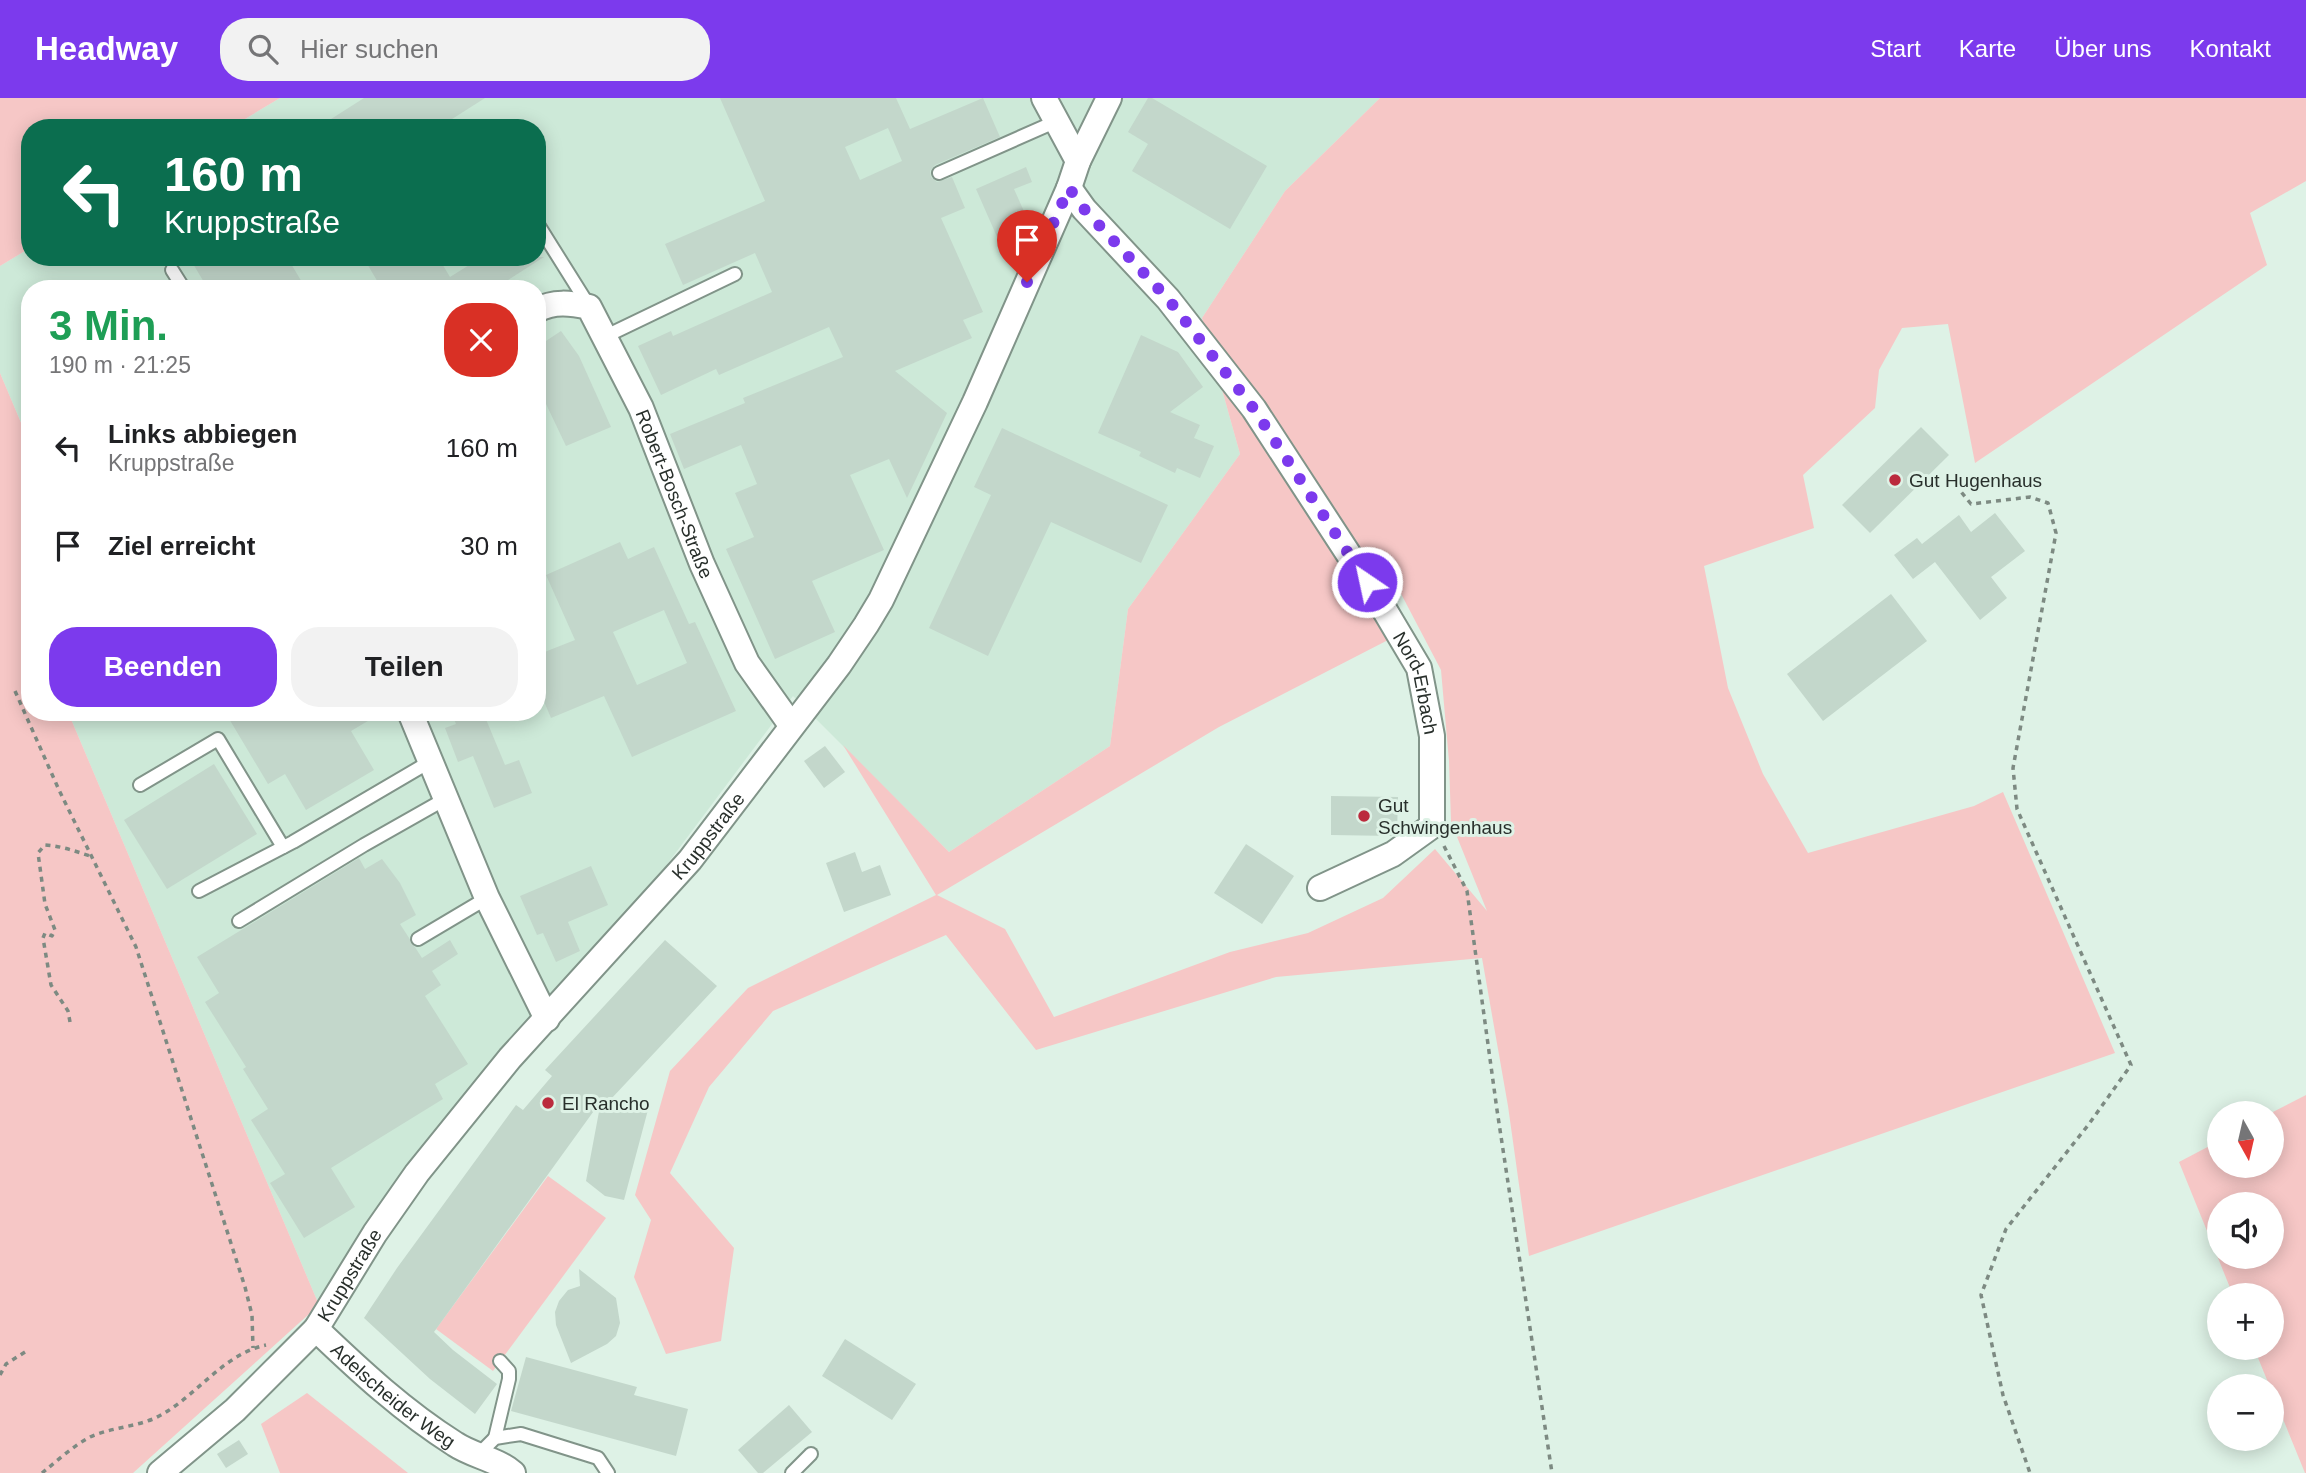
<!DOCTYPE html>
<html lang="de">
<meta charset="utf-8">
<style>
:root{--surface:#fff;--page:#f2f2f2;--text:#202124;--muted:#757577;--accent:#7c3aed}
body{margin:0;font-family:Helvetica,sans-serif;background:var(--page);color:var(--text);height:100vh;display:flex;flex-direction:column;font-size:26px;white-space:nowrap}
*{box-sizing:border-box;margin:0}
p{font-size:23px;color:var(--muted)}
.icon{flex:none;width:38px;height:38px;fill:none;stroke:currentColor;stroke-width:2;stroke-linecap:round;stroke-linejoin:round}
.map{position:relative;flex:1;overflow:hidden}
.panel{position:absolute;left:21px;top:182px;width:525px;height:441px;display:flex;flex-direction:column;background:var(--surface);border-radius:28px;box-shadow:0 4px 18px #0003}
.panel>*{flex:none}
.top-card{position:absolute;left:21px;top:21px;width:525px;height:147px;border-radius:28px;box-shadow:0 4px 18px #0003;background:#0b6e4f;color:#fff;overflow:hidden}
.needle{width:46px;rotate:172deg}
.buttons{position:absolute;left:2207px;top:1003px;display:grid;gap:14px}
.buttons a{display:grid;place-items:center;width:77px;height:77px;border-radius:50%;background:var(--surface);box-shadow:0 4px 18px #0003;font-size:35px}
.pin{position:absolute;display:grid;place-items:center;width:60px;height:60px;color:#fff;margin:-72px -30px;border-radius:50% 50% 50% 0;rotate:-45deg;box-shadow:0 0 7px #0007}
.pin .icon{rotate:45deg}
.me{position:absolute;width:77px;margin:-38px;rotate:326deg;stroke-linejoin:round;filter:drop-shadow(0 0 5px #0008)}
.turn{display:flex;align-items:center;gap:24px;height:147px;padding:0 28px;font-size:32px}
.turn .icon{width:91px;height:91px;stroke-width:2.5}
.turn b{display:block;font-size:49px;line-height:60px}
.round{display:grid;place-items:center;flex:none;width:74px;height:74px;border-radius:28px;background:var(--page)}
.summary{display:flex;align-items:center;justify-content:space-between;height:119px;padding:0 28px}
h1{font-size:42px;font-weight:600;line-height:52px;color:#1e9e55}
.primary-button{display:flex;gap:14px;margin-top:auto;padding:14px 28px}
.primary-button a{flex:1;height:80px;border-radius:28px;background:var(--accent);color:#fff;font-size:28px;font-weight:600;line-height:80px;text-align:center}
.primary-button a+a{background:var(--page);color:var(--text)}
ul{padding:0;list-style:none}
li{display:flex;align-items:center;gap:21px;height:98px;padding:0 28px}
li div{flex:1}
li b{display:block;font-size:26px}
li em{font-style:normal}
header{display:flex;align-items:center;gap:42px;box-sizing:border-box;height:98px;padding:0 35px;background:var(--accent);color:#fff}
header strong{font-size:33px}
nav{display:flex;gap:38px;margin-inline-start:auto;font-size:24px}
.search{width:490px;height:63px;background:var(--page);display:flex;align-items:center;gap:18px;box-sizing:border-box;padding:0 24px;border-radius:28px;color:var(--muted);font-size:26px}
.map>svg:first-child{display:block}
.built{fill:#cde9d8}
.green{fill:#f6c7c6;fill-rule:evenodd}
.building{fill:#c3d7cb;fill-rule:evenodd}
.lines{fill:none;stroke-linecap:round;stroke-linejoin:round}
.lane-casing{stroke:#819489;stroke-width:16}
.street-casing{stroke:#819489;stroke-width:28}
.path{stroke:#7d8a82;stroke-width:3.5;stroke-dasharray:5 5;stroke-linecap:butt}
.lane{stroke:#fff;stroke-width:12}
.street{stroke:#fff;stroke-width:24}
.route{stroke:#7c3aed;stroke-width:12;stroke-dasharray:0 21.6}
.poi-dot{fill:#bb2a3d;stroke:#def2e6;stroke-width:2.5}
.labels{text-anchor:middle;stroke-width:6;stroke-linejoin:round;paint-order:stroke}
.poi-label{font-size:19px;fill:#282f2b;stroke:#def2e6;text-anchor:start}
.street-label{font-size:19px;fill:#282f2b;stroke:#def2e6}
</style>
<header>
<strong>Headway</strong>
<div class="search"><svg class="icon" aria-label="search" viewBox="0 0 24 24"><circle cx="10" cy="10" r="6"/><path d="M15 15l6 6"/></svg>Hier suchen</div>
<nav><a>Start</a><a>Karte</a><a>Über uns</a><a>Kontakt</a></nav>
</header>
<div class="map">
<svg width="2306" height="1375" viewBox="0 0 2306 1375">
<rect width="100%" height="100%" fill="#def2e6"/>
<polygon class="built" points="280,0 1380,0 1285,93 1202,220 1240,356 1128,511 1110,648 949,754 793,598 665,769 528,923 319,1207 68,614 537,614 537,191 30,191 30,346 0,275 0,168 30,150 30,159 537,159 537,30 230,30"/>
<g class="green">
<polygon points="0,0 280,0 230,30 30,30 30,150 0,168"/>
<path d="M 1380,0 L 2306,0 L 2306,83 L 2250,115 L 2267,167 L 1975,365 L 1948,226 L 1902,230 L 1879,272 L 1875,310 L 1803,377 L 1814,430 L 1704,468 L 1728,590 L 1763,676 L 1808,755 L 1974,708 L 2003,694 L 2115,955 L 1529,1158 L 1508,1008 L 1482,860 L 1276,879 L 1036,952 L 946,837 L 773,913 L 709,989 L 670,1075 L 734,1150 L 721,1243 L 666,1256 L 634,1179 L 651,1122 L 635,1097 L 670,973 L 748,890 L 936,797 L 843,647 L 949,754 L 1110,648 L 1128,511 L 1240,356 L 1202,220 L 1285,93 ZM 1398,490 L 1441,572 L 1449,663 L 1451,724 L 1487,813 L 1435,751 L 1383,800 L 1308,835 L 1230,854 L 1054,919 L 1005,831 L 937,797 L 1219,629 L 1390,541 Z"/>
<polygon points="0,275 30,346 30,614 68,614 319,1207 133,1375 0,1375"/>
<path d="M 2306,997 L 2306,1375 L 2305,1375 L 2254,1250 L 2272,1250 L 2272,1197 L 2233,1197 L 2179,1064 L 2219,1043 L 2219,1068 L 2272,1068 L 2271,1015 ZM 2219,1106 L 2272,1106 L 2272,1158 L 2219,1158 Z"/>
<polygon points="548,1078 606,1120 493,1273 436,1231"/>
<polygon points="307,1295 408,1375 280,1375 261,1326"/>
</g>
<g class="building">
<polygon points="364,0 485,0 438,30 317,30"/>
<path d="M 720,0 L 896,0 L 910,31 L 983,0 L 1000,39 L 935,67 L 930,73 L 931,79 L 937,84 L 952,79 L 965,110 L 941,120 L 983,214 L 963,222 L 972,240 L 895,273 L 947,315 L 907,400 L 889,361 L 850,377 L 884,452 L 812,483 L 835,534 L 775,561 L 726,451 L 754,439 L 735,395 L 757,386 L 741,347 L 684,371 L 670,336 L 745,305 L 743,300 L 843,259 L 829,229 L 719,277 L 716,271 L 661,297 L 638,248 L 671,233 L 673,238 L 772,194 L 755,155 L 683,187 L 665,146 L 765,103 ZM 888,30 L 902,63 L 860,82 L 845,49 Z"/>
<polygon points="1148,0 1152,0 1267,68 1230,131 1132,73 1148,46 1128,34"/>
<polygon points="1026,69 1032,84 1014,91 1031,129 1025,132 1019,149 1009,146 1001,148 976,91"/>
<polygon points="189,159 287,159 306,191 208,191"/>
<polygon points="363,159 438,159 450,179 482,159 544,159 494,191 382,191"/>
<polygon points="561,233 579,258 611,329 566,348 537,287 537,249"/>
<polygon points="1141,237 1178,254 1203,289 1170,314 1200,327 1194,340 1214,348 1200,380 1177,370 1175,375 1139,358 1141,354 1098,335"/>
<polygon points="1921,329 1949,357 1870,435 1842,407"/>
<polygon points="1002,330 1168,407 1141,465 1051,424 988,558 929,530 991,397 974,389"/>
<polygon points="1995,415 2025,453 1991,479 2007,500 1980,522 1935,464 1913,481 1894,457 1917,440 1922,446 1959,417 1971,434"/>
<path d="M 620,444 L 628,461 L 654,449 L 689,526 L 695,524 L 736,613 L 632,659 L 604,598 L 551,620 L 537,587 L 537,557 L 575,542 L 546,477 ZM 664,512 L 687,565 L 637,587 L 613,534 Z"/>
<polygon points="1891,496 1927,543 1823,623 1787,576"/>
<polygon points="225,614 383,614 351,633 374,672 306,712 285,676 268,686"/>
<polygon points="451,614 483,614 505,667 519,662 532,695 494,710 473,658 458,664 445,630 456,626"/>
<polygon points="825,648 845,674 824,690 804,663"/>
<polygon points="214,666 257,736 167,791 124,722"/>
<polygon points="1331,698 1398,699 1397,735 1393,738 1331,737"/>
<polygon points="1246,746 1294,778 1262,826 1214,795"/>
<polygon points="855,754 862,774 880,767 891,797 844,814 826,765"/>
<polygon points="359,760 365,771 382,761 400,785 416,817 400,826 422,860 450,842 458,856 432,873 441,887 425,898 468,966 435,986 443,1001 331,1070 355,1109 304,1140 270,1085 285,1076 251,1022 268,1011 243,971 246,969 205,904 219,895 197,859"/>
<polygon points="591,768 608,807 568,824 580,853 556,864 543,835 537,837 520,798"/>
<polygon points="665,842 717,888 611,1001 649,1008 624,1102 605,1098 586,1083 601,1003 434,1234 453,1252 497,1286 475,1316 430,1281 364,1220 397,1170 516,1007 523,1012 552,978 545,972"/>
<polygon points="579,1171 616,1200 620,1225 616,1238 607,1246 571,1265 556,1227 555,1214 559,1203 568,1192 580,1188"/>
<polygon points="845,1241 916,1286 892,1322 822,1278"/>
<polygon points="526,1259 637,1289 634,1297 688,1311 676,1358 511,1313"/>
<polygon points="789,1307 812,1334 763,1375 758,1375 738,1352"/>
<polygon points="239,1342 248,1356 226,1370 217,1356"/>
</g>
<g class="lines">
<g class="lane-casing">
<g id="lane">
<polyline points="939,75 1057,23"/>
<polyline points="537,125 589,208"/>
<polyline points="172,172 184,191"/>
<polyline points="604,239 735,176"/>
<polyline points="140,687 218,641 283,749"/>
<polyline points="199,793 293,744 431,663"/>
<polyline points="239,823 364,747 447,700"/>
<polyline points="418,841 487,800"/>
<polyline points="495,1340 509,1281 509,1273 500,1263"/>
<polyline points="477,1358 495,1340 521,1336 598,1360 608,1375"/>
<polyline points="792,1375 811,1356"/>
</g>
</g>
<g class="street-casing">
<g id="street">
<polyline points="1044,0 1078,63"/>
<path id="s1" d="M 1069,90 L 1084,111 L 1168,201 L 1254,311 L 1381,506 L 1419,570 L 1432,638 L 1432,728 L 1393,756 L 1320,790"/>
<path id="s2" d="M 537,212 C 554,203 570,205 589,209 L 641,310 L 702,466 L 747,565 L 791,627"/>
<polyline points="410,614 487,800 547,921"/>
<path id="s3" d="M 316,1231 C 360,1273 403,1313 455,1346 C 473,1358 497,1361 513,1375"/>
<path id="s4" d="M 160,1375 L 235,1312 L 316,1231 L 375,1135 L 417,1075 L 510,960 L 690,762 L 839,567 L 866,527 L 881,502 L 975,304 L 1069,90 L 1078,63 L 1109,0"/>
</g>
</g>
<g class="path">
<polyline points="1949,379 1971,406 2030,399 2048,405 2056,435 2013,670 2017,711 2131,967 2089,1026 2006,1131 1981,1197 2003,1297 2030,1375"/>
<polyline points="15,593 59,692 136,849 245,1189 252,1217 253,1250"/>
<polyline points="1444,748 1467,793 1497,1012 1552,1375"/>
<path d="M 70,924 L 68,913 L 51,887 L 43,840 L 45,835 L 52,838 L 55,832 L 45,806 L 38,755 L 45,747 C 61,748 75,753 90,758"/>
<polyline points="0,1277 6,1266 25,1254"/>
<path d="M 42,1375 C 57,1363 73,1348 90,1339 C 110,1330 133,1329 153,1321 C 195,1302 220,1257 266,1247"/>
</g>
<use href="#lane" class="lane"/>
<use href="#street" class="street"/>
</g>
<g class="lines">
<polyline class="route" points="1027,184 1069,90 1084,111 1168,201 1254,311 1367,484"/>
</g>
<g class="poi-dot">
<circle cx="1895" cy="382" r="7"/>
<circle cx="1364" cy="718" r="7"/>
<circle cx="548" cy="1005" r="7"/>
</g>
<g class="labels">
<g class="poi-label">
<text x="1909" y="389">Gut Hugenhaus</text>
<text x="1378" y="714">Gut<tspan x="1378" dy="22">Schwingenhaus</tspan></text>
<text x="562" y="1012">El Rancho</text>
</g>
<g class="street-label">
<text dy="7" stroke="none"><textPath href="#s2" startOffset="259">Robert-Bosch-Straße</textPath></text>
<text dy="7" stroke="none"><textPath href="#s1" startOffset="609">Nord-Erbach</textPath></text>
<text dy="7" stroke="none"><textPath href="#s4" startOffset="844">Kruppstraße</textPath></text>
<text dy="7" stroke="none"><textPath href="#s4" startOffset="276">Kruppstraße</textPath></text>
<text dy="7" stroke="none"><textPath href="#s3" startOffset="102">Adelscheider Weg</textPath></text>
</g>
</g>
</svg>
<div class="buttons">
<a><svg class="needle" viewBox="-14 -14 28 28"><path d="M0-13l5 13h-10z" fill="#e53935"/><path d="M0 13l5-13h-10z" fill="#757577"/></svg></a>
<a><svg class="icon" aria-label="sound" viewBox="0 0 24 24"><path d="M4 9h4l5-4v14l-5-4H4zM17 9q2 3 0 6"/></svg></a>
<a>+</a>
<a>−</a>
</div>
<div class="pin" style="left:1027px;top:184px;background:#d93025"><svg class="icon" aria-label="arrive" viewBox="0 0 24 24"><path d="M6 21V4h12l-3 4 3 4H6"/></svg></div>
<svg class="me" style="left:1367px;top:484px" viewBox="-20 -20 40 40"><circle r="17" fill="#7c3aed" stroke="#fff" stroke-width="3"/><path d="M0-11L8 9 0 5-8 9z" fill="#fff"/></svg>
<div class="top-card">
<div class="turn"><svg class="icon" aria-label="left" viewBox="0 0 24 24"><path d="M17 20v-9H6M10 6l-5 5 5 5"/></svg><div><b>160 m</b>Kruppstraße</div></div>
</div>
<section class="panel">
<div class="summary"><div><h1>3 Min.</h1><p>190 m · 21:25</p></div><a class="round" style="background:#d93025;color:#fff"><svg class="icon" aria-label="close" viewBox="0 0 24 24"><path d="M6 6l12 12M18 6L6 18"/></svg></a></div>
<ul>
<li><svg class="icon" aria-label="left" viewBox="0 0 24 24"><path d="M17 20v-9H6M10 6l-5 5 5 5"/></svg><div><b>Links abbiegen</b><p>Kruppstraße</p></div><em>160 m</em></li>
<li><svg class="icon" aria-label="arrive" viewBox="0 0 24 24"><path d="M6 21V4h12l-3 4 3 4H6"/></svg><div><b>Ziel erreicht</b></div><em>30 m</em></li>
</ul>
<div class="primary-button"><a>Beenden</a><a>Teilen</a></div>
</section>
</div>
